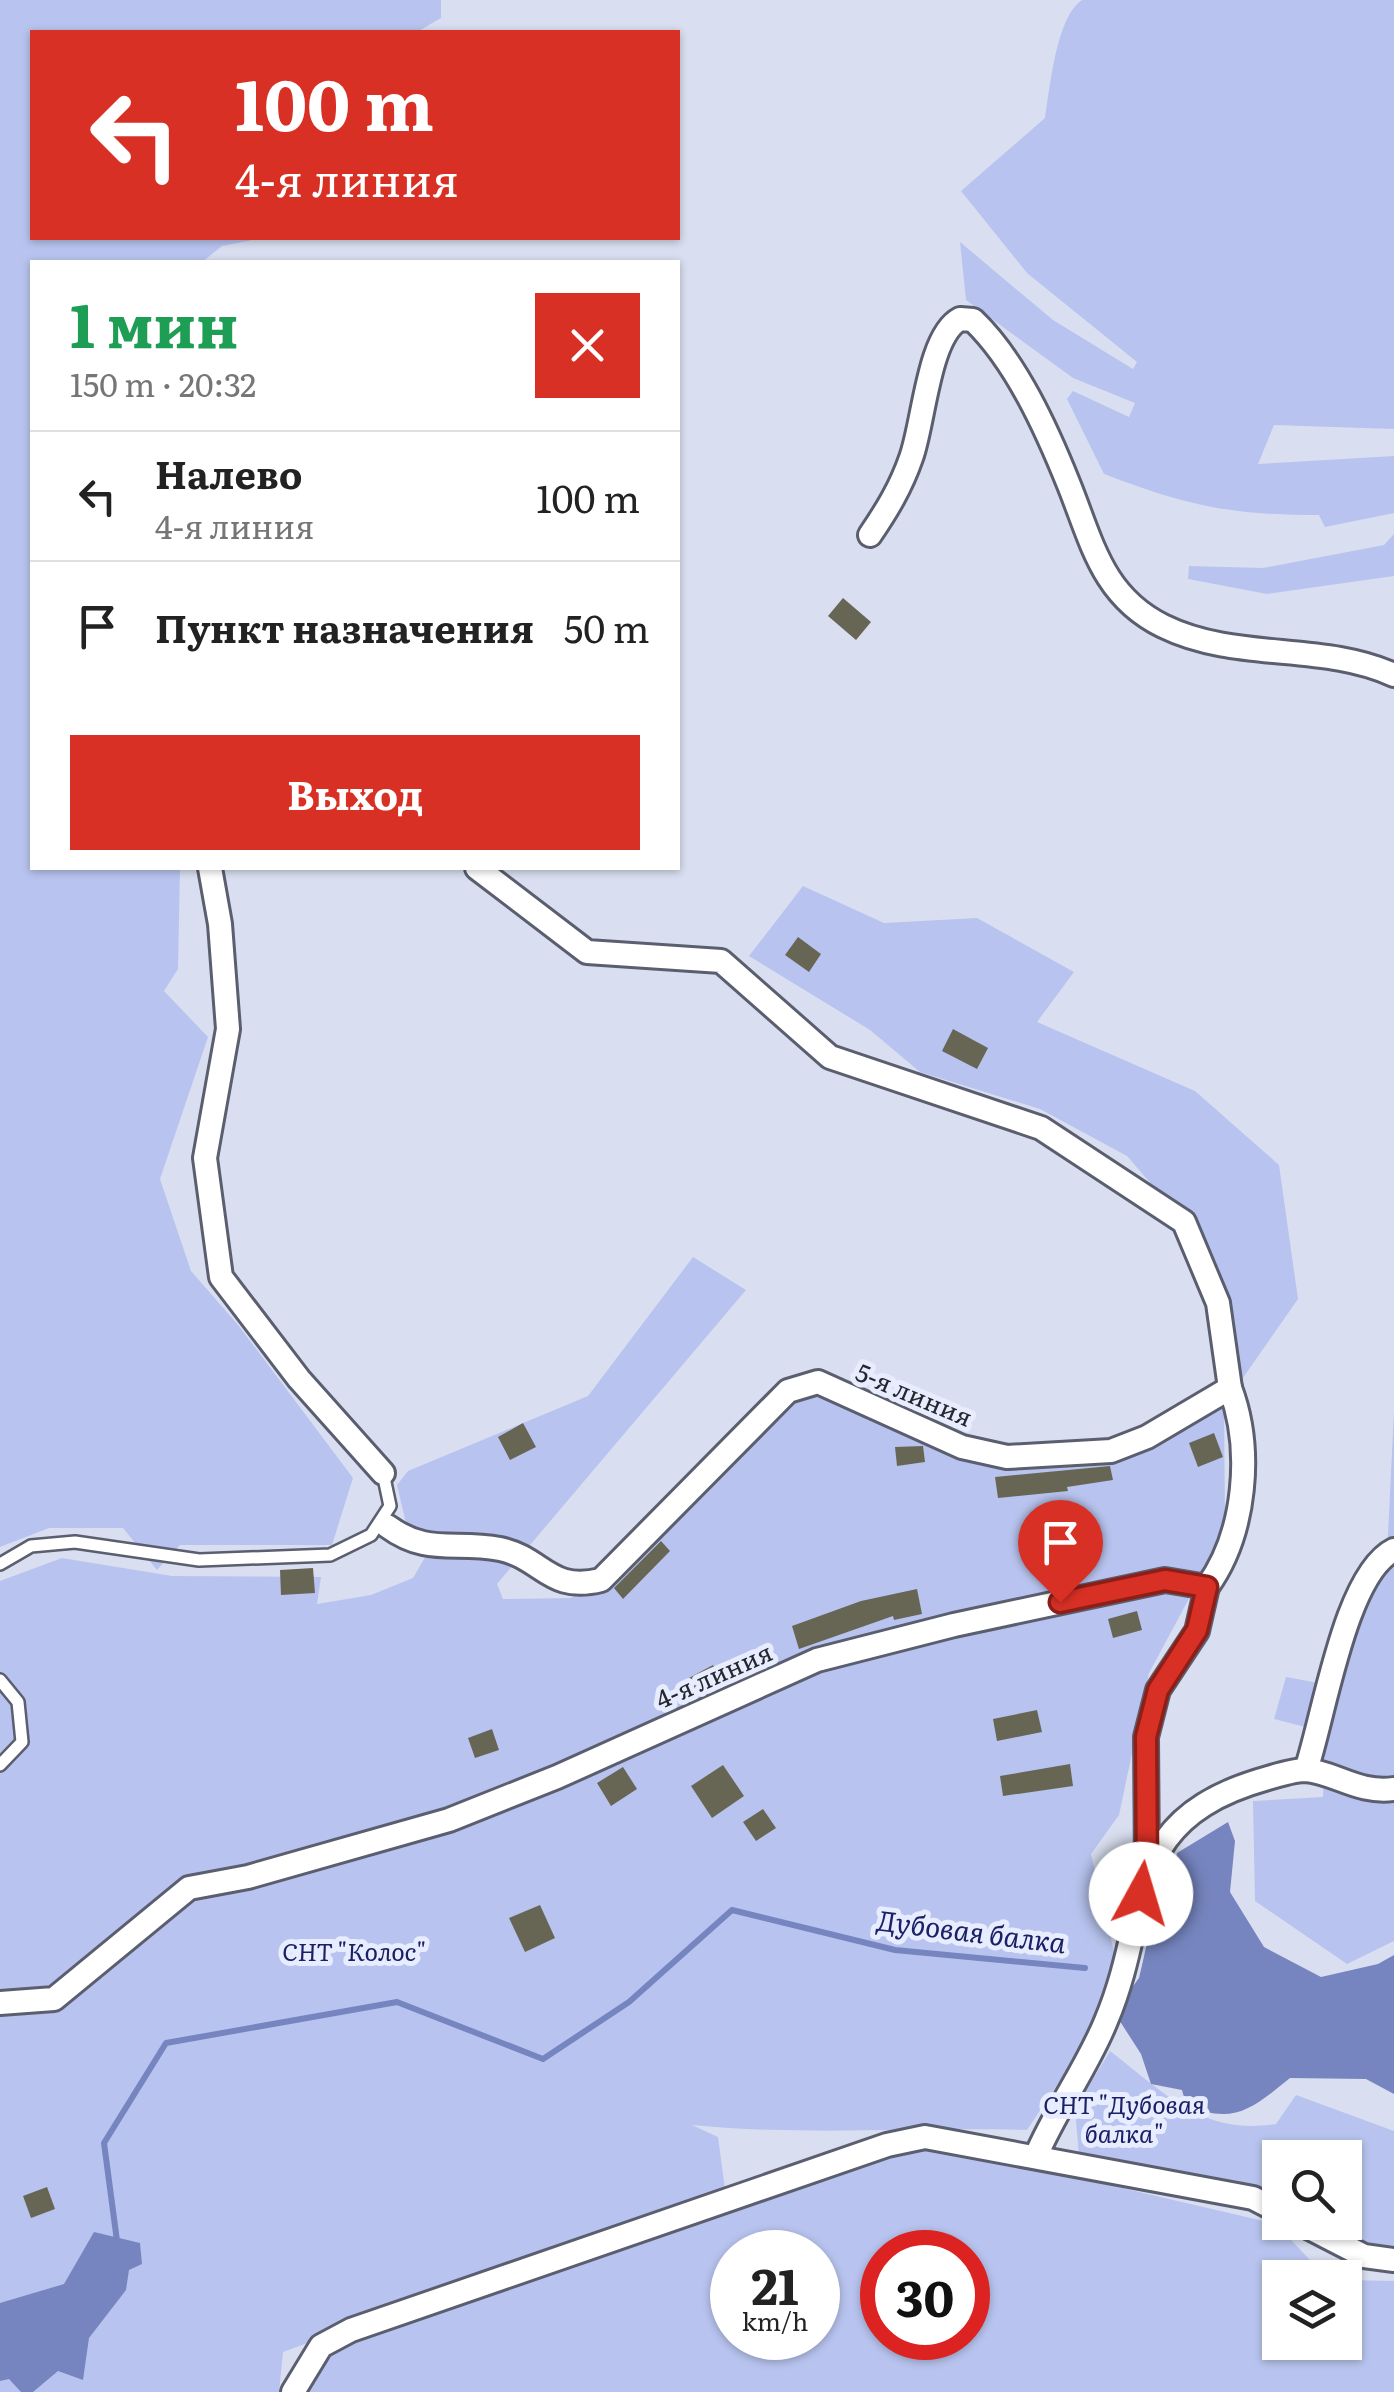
<!DOCTYPE html>
<html lang="ru">
<meta charset="utf-8">
<style>
:root{--surface:#fff;--page:#f6f6f6;--text:#222;--muted:#767676;--line:#e0e0e0;--accent:#d93025}
body{margin:0;font-family:Literata,serif;background:var(--page);color:var(--text);height:100vh;display:flex;flex-direction:column;font-size:38px;white-space:nowrap}
*{box-sizing:border-box;margin:0}
p{font-size:32px;color:var(--muted)}
.icon{flex:none;width:55px;height:55px;fill:none;stroke:currentColor;stroke-width:2;stroke-linecap:round;stroke-linejoin:round}
.map{position:relative;flex:1;overflow:hidden}
.sheet{position:absolute;left:30px;top:260px;width:650px;height:610px;display:flex;flex-direction:column;background:var(--surface);border-radius:0px;box-shadow:0 2px 8px #0004}
.sheet>*{flex:none}
.banner{position:absolute;left:30px;top:30px;width:650px;height:210px;border-radius:0px;box-shadow:0 2px 8px #0004;background:#d93025;color:#fff;overflow:hidden}
.fabs{position:absolute;left:1262px;top:2140px;display:grid;gap:20px}
.fabs a{display:grid;place-items:center;width:100px;height:100px;border-radius:0px;background:var(--surface);box-shadow:0 2px 8px #0004;font-size:50px}
.speed{position:absolute;left:710px;top:2230px;display:flex;gap:20px;font-size:50px;font-weight:700;text-align:center}
.speed>*{display:grid;place-content:center;width:130px;height:130px;border-radius:50%;background:var(--surface);box-shadow:0 2px 8px #0004;line-height:1}
.speed small{font-size:25px;font-weight:400}
.speed .limit{border:15px solid #d22;background:#fff;color:#111}
.pin{position:absolute;display:grid;place-items:center;width:85px;height:85px;color:#fff;margin:-102px -42px;border-radius:50% 50% 50% 0;rotate:-45deg;box-shadow:0 0 10px #0007}
.pin .icon{rotate:45deg}
.me{position:absolute;width:110px;margin:-55px;rotate:6deg;stroke-linejoin:round;filter:drop-shadow(0 0 8px #0008)}
.turn{display:flex;align-items:center;gap:35px;height:210px;padding:0 40px;font-size:45px}
.turn .icon{width:130px;height:130px;stroke-width:2.5}
.turn b{display:block;font-size:70px;line-height:85px}
.round{display:grid;place-items:center;flex:none;width:105px;height:105px;border-radius:0px;background:var(--page)}
.overview{display:flex;align-items:center;justify-content:space-between;height:170px;padding:0 40px}
h1{font-size:60px;font-weight:700;line-height:75px;color:#1e9e55}
.button{display:flex;gap:20px;margin-top:auto;padding:20px 40px}
.button a{flex:1;height:115px;border-radius:0px;background:var(--accent);color:#fff;font-size:40px;font-weight:700;line-height:115px;text-align:center}
ul{padding:0;list-style:none}
li{display:flex;align-items:center;gap:30px;height:130px;padding:0 40px;border-top:2px solid var(--line)}
li div{flex:1}
li b{display:block;font-size:38px}
li em{font-style:normal}
.map>svg:first-child{display:block}
.green{fill:#b8c4ef;fill-rule:evenodd}
.water{fill:#7685bf}
.lines{fill:none;stroke-linecap:round;stroke-linejoin:round}
.stream{stroke:#7685bf;stroke-width:6}
.building{fill:#676655}
.service-casing{stroke:#5a5e6e;stroke-width:16}
.minor-casing{stroke:#5a5e6e;stroke-width:28}
.service{stroke:#fff;stroke-width:11}
.minor{stroke:#fff;stroke-width:22}
.route-casing{stroke:#8d1f18;stroke-width:25}
.route{stroke:#d93025;stroke-width:18}
.labels{text-anchor:middle;stroke-width:10;stroke-linejoin:round;paint-order:stroke}
.street-label{font-size:25px;fill:#25272e;stroke:#e7ecfe}
.park-label{font-size:25px;font-style:italic;fill:#1a2065;stroke:#e7ecfe}
.water-label{font-size:28px;font-style:italic;fill:#1b2166;stroke:#e7ecfe}
</style>
<div class="map">
<svg width="1394" height="2392" viewBox="0 0 1394 2392">
<rect width="100%" height="100%" fill="#d9dff0"/>
<g class="green">
<polygon points="0,0 441,0 441,18 417,32 32,32 32,238 262,238 222,246 202,262 32,262 32,868 180,868 178,969 164,991 208,1037 160,1179 191,1271 239,1326 353,1478 332,1545 180,1545 157,1570 123,1528 49,1528 0,1547"/>
<path d="M 1082,0 L 1394,0 L 1394,429 L 1274,425 L 1258,464 L 1394,456 L 1394,513 L 1325,527 L 1319,515 C 1230,515 1188,506 1104,474 L 1067,399 L 1073,391 L 1129,417 L 1135,403 L 1073,378 L 966,300 L 960,242 L 1053,320 L 1133,369 L 1137,362 L 1027,273 L 961,191 L 1045,118 C 1050,89 1056,17 1082,0 Z"/>
<polygon points="1394,534 1394,576 1267,594 1188,579 1189,566 1263,568 1384,545"/>
<path d="M 803,886 L 884,923 L 977,918 L 1074,972 L 1037,1022 L 1195,1091 L 1279,1165 L 1298,1299 L 1224,1405 L 1225,1521 L 1206,1567 L 1149,1673 L 1119,1815 L 1091,1854 L 1114,1952 L 1107,2010 L 1027,2130 C 915,2127 803,2136 692,2125 L 718,2137 L 725,2189 L 283,2352 L 279,2392 L 0,2392 L 0,1581 L 62,1558 L 172,1576 L 321,1577 L 317,1604 L 371,1595 L 413,1578 L 435,1540 L 408,1532 L 397,1485 L 408,1471 L 588,1396 L 693,1257 L 746,1290 L 497,1584 L 503,1599 L 571,1598 L 640,1544 L 789,1397 L 820,1390 L 929,1441 L 1133,1454 L 1203,1415 L 1233,1338 L 1184,1222 L 1127,1156 L 1040,1109 L 920,1072 L 870,1030 L 749,956 Z"/>
<polygon points="1394,1411 1394,1941 1347,1964 1255,1901 1253,1801 1323,1797 1325,1732 1274,1719 1286,1677 1335,1686 1387,1555"/>
<path d="M 1110,2051 C 1165,2093 1202,2136 1276,2124 L 1296,2095 L 1394,2131 L 1394,2255 L 1381,2254 L 1320,2223 L 1345,2222 L 1345,2158 L 1280,2158 L 1280,2202 L 1079,2156 L 1075,2109 Z"/>
<path d="M 921,2141 L 1276,2224 L 1326,2277 L 1280,2278 L 1280,2342 L 1345,2342 L 1345,2280 L 1394,2281 L 1394,2392 L 304,2392 L 333,2340 ZM 732,2252 L 818,2252 L 818,2338 L 732,2338 ZM 882,2252 L 968,2252 L 968,2338 L 882,2338 Z"/>
</g>
<g class="water">
<path d="M 1228,1822 L 1235,1841 L 1230,1892 L 1264,1947 L 1321,1977 L 1378,1964 L 1394,1955 L 1394,2094 L 1366,2079 L 1290,2078 C 1254,2107 1233,2127 1186,2104 L 1182,2090 L 1151,2084 L 1141,2054 L 1114,2012 L 1139,1978 L 1148,1939 L 1174,1929 L 1168,1895 L 1177,1853 Z"/>
<polygon points="94,2232 140,2243 142,2264 129,2270 126,2290 89,2338 83,2380 58,2371 33,2392 21,2392 9,2379 0,2381 0,2303 64,2284"/>
</g>
<g class="lines">
<polyline class="stream" points="117,2241 104,2143 166,2043 397,2002 543,2059 629,2002 732,1910 895,1950 1085,1968"/>
</g>
<g class="building">
<polygon points="843,598 871,622 856,640 828,616"/>
<polygon points="798,937 821,954 809,972 785,955"/>
<polygon points="953,1029 988,1048 977,1069 942,1051"/>
<polygon points="523,1423 536,1447 510,1460 498,1437"/>
<polygon points="1214,1433 1223,1457 1198,1467 1189,1443"/>
<polygon points="923,1446 925,1462 897,1466 895,1447"/>
<polygon points="1110,1466 1113,1480 1067,1487 1068,1491 998,1498 995,1477"/>
<polygon points="661,1541 670,1551 623,1599 614,1588"/>
<polygon points="313,1568 315,1593 281,1595 280,1570"/>
<polygon points="917,1589 922,1614 894,1620 893,1616 799,1649 792,1626 861,1601"/>
<polygon points="1137,1611 1142,1630 1113,1638 1108,1619"/>
<polygon points="713,1665 722,1682 698,1695 689,1678"/>
<polygon points="1037,1710 1042,1732 997,1741 993,1719"/>
<polygon points="492,1729 499,1750 475,1758 468,1738"/>
<polygon points="1070,1764 1073,1786 1003,1796 1000,1776"/>
<polygon points="723,1765 744,1796 712,1818 691,1786"/>
<polygon points="623,1767 637,1789 611,1806 597,1783"/>
<polygon points="763,1809 776,1828 756,1841 743,1822"/>
<polygon points="540,1905 555,1938 525,1952 509,1918"/>
<polygon points="47,2187 55,2209 31,2218 23,2196"/>
</g>
<g class="lines">
<g class="service-casing">
<g id="service">
<polyline points="0,1564 31,1546 75,1542 199,1560 330,1555 371,1535 390,1506 383,1473"/>
<polyline points="0,1680 18,1702 22,1742 0,1765"/>
</g>
</g>
<g class="minor-casing">
<g id="minor">
<path d="M 870,535 C 887,510 901,487 911,458 C 924,423 928,336 960,319 L 973,320 C 1016,361 1047,430 1069,485 C 1092,542 1102,596 1163,626 C 1236,662 1322,642 1394,675"/>
<polyline points="210,868 220,924 228,1029 205,1158 221,1277 299,1379 383,1473"/>
<polyline points="477,868 587,952 721,961 830,1057 1041,1128 1184,1222 1218,1303 1230,1388"/>
<path d="M 387,1526 C 428,1556 454,1540 500,1549 C 543,1558 549,1593 601,1580 L 788,1391 L 818,1382 L 962,1447 L 1007,1457 L 1111,1451 L 1147,1437 L 1230,1388 C 1253,1449 1246,1533 1207,1587"/>
<path d="M 1306,1770 C 1324,1717 1345,1574 1394,1550"/>
<polyline points="0,2003 54,1999 189,1888 248,1877 449,1820 557,1777 817,1660 954,1625 1165,1580 1207,1587 1197,1631 1158,1690 1146,1737 1147,1871"/>
<path d="M 1036,2156 C 1056,2109 1087,2068 1106,2021 C 1154,1908 1118,1820 1268,1778 C 1278,1775 1295,1770 1305,1770 C 1335,1772 1358,1794 1394,1789"/>
<polyline points="1298,2222 1364,2256 1394,2260"/>
<polyline points="293,2392 321,2346 351,2330 887,2145 925,2137 1253,2198 1280,2212"/>
</g>
</g>
<use href="#service" class="service"/>
<use href="#minor" class="minor"/>
</g>
<g class="lines">
<g class="route-casing">
<polyline id="route" points="1060,1602 1165,1580 1207,1587 1197,1630 1158,1690 1146,1737 1147,1872 1141,1894"/>
</g>
<use href="#route" class="route"/>
</g>
<g class="labels">
<g class="street-label">
<text transform="translate(914 1395) rotate(23)" y="9">5-я линия</text>
<text transform="translate(714 1676) rotate(-24)" y="9">4-я линия</text>
</g>
<g class="park-label">
<text x="354" y="1961">СНТ "Колос"</text>
<text x="1124" y="2114">СНТ "Дубовая<tspan x="1124" dy="29">балка"</tspan></text>
</g>
<g class="water-label">
<text transform="translate(971 1932) rotate(7)" y="10">Дубовая балка</text>
</g>
</g>
</svg>
<div class="fabs">
<a><svg class="icon" aria-label="search" viewBox="0 0 24 24"><circle cx="10" cy="10" r="6"/><path d="M15 15l6 6"/></svg></a>
<a><svg class="icon" aria-label="layers" viewBox="0 0 24 24"><path d="M12 4l9 5-9 5-9-5zM3 14l9 5 9-5"/></svg></a>
</div>
<div class="speed"><div>21<small>km/h</small></div><div class="limit">30</div></div>
<div class="pin" style="left:1060px;top:1602px;background:#d93025"><svg class="icon" aria-label="arrive" viewBox="0 0 24 24"><path d="M6 21V4h12l-3 4 3 4H6"/></svg></div>
<svg class="me" style="left:1141px;top:1894px" viewBox="-20 -20 40 40"><circle r="19" fill="#fff"/><path d="M0-13L10 11 0 6-10 11z" fill="#d93025"/></svg>
<div class="banner">
<div class="turn"><svg class="icon" aria-label="left" viewBox="0 0 24 24"><path d="M17 20v-9H6M10 6l-5 5 5 5"/></svg><div><b>100 m</b>4-я линия</div></div>
</div>
<section class="sheet">
<div class="overview"><div><h1>1 мин</h1><p>150 m · 20:32</p></div><a class="round" style="background:#d93025;color:#fff"><svg class="icon" aria-label="close" viewBox="0 0 24 24"><path d="M6 6l12 12M18 6L6 18"/></svg></a></div>
<ul>
<li><svg class="icon" aria-label="left" viewBox="0 0 24 24"><path d="M17 20v-9H6M10 6l-5 5 5 5"/></svg><div><b>Налево</b><p>4-я линия</p></div><em>100 m</em></li>
<li><svg class="icon" aria-label="arrive" viewBox="0 0 24 24"><path d="M6 21V4h12l-3 4 3 4H6"/></svg><div><b>Пункт назначения</b></div><em>50 m</em></li>
</ul>
<div class="button"><a>Выход</a></div>
</section>
</div>
